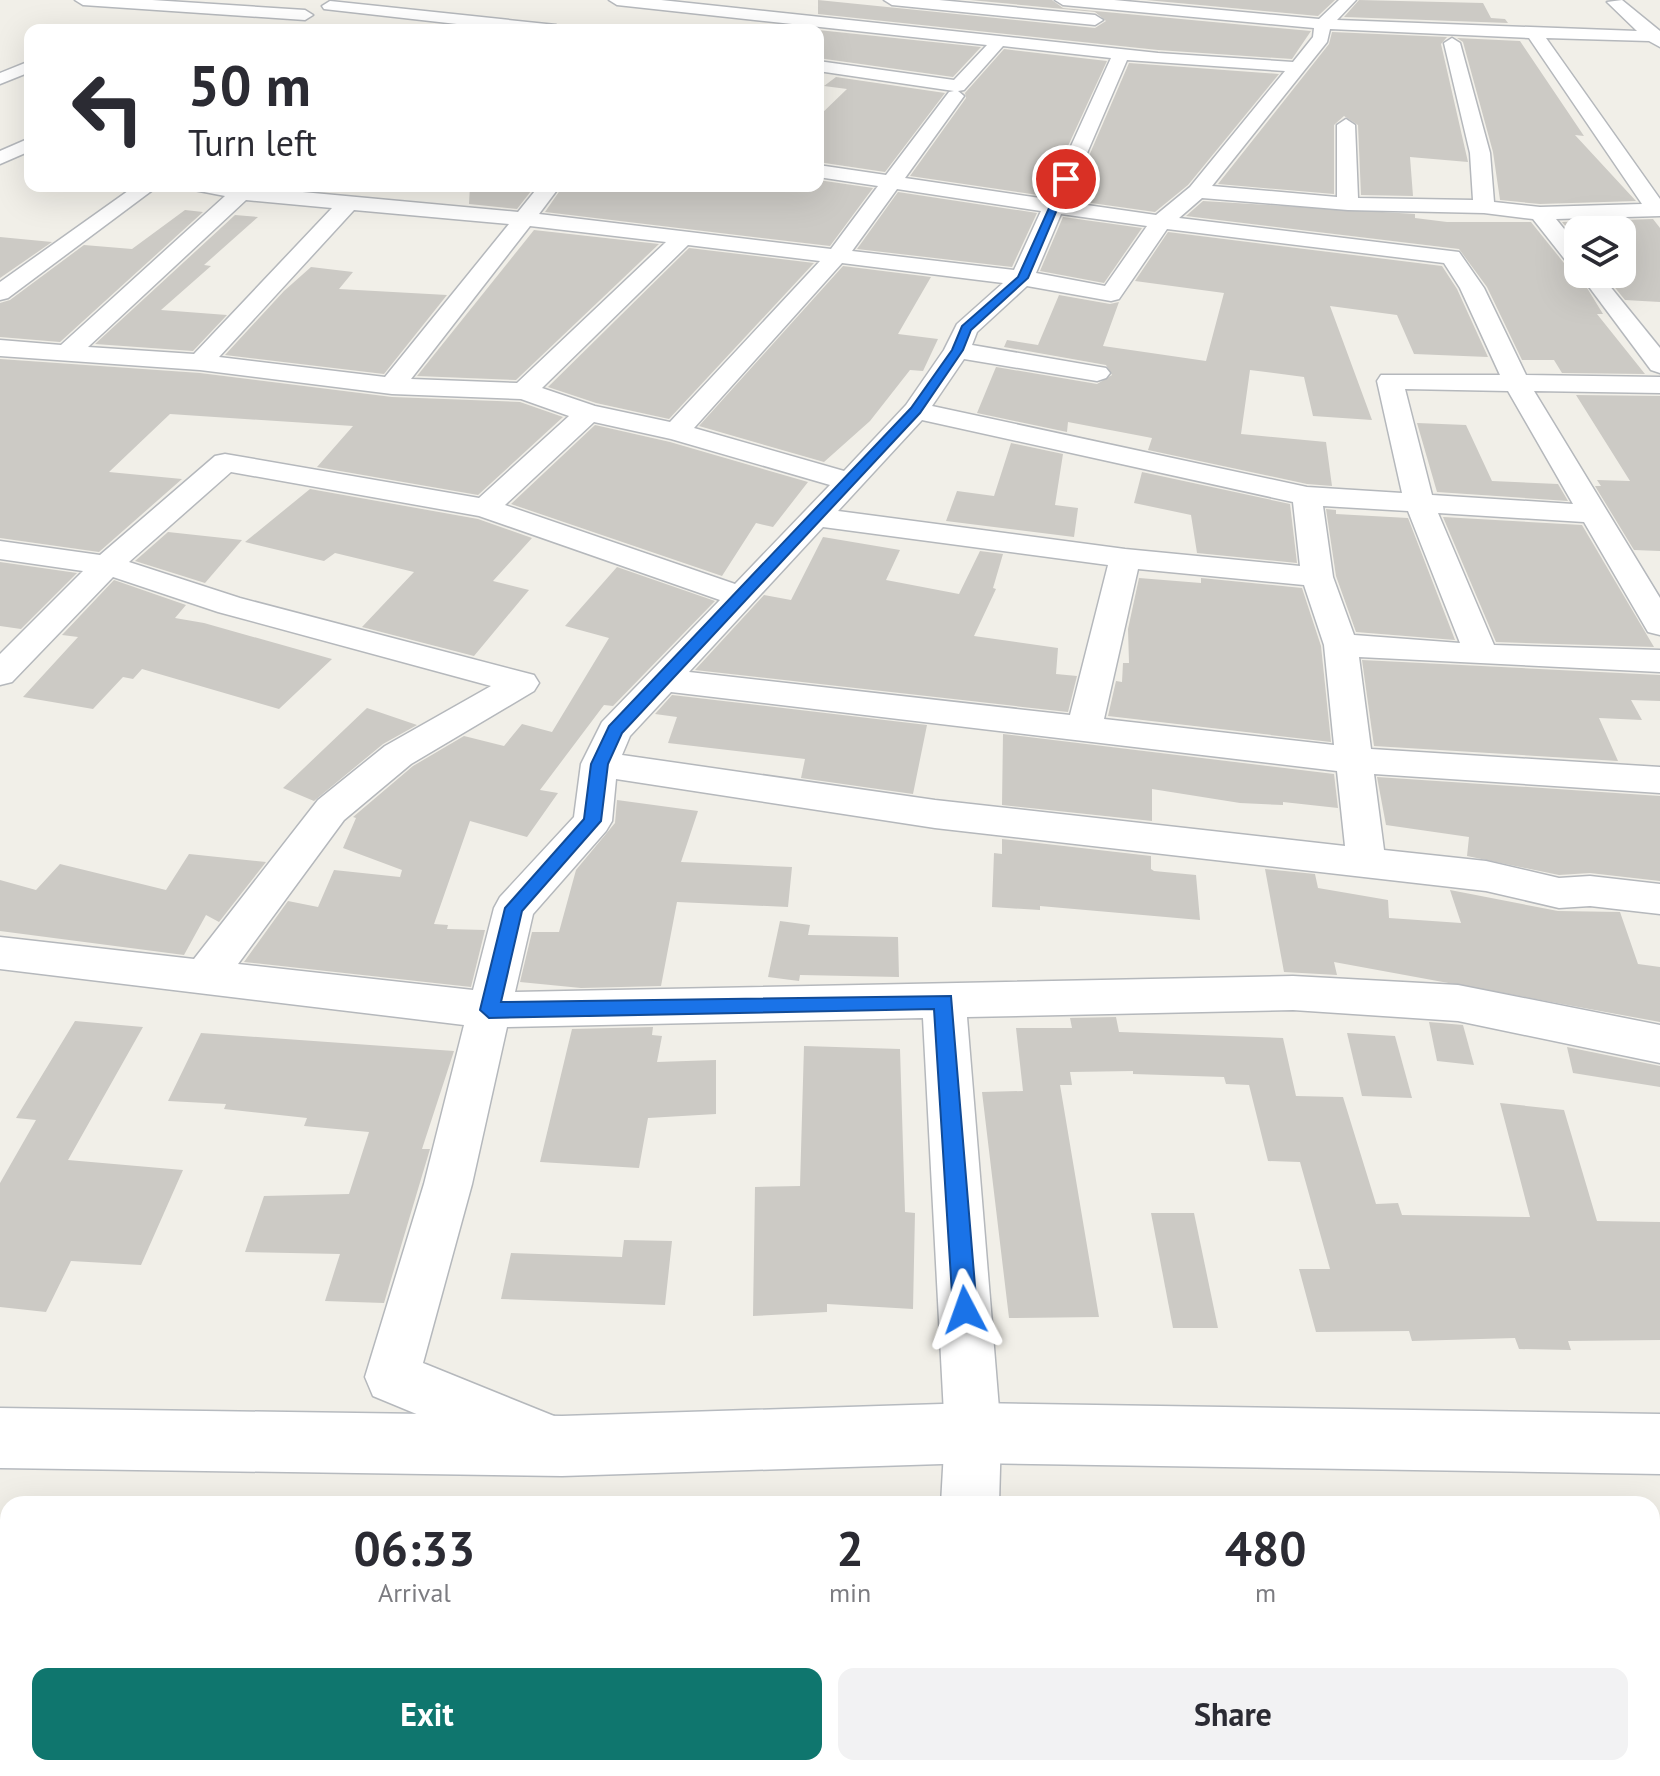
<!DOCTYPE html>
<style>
:root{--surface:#fff;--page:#f2f2f3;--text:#2b2b33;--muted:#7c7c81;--accent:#0f766e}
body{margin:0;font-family:"PT Sans",sans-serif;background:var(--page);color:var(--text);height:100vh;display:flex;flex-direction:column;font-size:30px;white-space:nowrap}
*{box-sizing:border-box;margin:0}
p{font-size:26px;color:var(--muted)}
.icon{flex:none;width:44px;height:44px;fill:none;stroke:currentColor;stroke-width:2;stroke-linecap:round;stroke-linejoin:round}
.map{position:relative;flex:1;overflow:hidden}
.sheet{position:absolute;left:0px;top:1496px;width:1660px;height:280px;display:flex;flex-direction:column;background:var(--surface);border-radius:24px 24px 0 0;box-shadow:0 8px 32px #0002}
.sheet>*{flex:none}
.guide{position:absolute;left:24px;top:24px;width:800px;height:168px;border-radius:16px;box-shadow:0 8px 32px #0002;background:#fff;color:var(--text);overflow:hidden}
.controls{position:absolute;left:1564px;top:216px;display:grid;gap:16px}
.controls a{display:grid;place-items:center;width:72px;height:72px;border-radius:16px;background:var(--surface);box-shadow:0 8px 32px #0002;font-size:40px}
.pin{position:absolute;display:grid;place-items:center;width:68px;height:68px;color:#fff;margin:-34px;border:4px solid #fff;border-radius:50%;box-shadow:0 2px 8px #0007}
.me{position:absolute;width:88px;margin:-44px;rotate:356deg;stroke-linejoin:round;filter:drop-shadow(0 0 6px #0008)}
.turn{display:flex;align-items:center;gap:28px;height:168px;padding:0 32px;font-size:36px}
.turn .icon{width:104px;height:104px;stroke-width:2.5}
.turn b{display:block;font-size:56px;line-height:68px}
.eta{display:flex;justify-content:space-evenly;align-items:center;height:136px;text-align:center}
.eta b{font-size:48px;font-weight:800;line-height:56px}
.cta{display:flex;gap:16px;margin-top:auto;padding:16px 32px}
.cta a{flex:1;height:92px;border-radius:16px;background:var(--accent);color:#fff;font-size:32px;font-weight:800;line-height:92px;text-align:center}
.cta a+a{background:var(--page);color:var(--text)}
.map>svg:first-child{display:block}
.building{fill:#cccac5}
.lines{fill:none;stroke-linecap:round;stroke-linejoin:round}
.street-casing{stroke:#b5b8bc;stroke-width:3}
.secondary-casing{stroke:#b6babf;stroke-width:3}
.street{fill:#fff;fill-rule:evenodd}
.secondary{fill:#fff;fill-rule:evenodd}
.route{fill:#1a73e8;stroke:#114b97;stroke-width:2}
</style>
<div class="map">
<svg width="1660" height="1776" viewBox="0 0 1660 1776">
<rect width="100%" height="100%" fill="#f1efe8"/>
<g class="building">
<polygon points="818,0 1095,28 1106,21 1095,12 970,0 1052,0 1063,8 1311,31 1292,59 1158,50 818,14"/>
<polygon points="1146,0 1335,0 1318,16"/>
<polygon points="1359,0 1483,3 1491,18 1505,19 1508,23 1344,17"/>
<polygon points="818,30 981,47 953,77 818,58"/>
<polygon points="1332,32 1447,37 1441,44 1468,162 1410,157 1413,196 1361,195 1358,125 1344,116 1334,125 1334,194 1218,184 1329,44"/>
<polygon points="1457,38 1520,41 1584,136 1575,135 1636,201 1540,204 1500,200 1493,152 1463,42"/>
<polygon points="1004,49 1107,61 1045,196 910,176 966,98 965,93"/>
<polygon points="1129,63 1279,74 1188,185 1155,212 1070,200"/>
<polygon points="836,77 945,93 885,172 818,162 818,117 847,89 824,86"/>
<polygon points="818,180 873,188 830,246 545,212 563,186 818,186"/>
<polygon points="470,186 535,186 517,209 469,204"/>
<polygon points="898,192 1037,213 1012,267 857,249"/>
<polygon points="1203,201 1415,214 1415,218 1447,222 1531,222 1568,268 1576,270 1603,314 1597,314 1645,374 1562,373 1554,360 1522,360 1487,287 1459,249 1186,216"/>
<polygon points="185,210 203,212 60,342 0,337 0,303 10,300 84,245 132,249"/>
<polygon points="235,215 258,217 204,265 211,266 161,310 227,315 193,351 95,344"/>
<polygon points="1063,217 1142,228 1104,283 1040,271"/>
<polygon points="1653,219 1660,228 1660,302 1625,300 1604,274 1622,274 1622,230 1578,230 1578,241 1562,222"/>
<polygon points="534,230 659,244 516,380 417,376"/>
<polygon points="1168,232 1442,266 1457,289 1488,357 1414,354 1397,315 1330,306 1372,420 1313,416 1304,377 1250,370 1241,434 1326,442 1332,486 1307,484 1148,450 1152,438 1068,422 1067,432 977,413 996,367 1097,384 1112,375 1106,365 1004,347 1007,340 1038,345 1059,295 1110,304 1119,302 1103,346 1206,361 1224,293 1135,281"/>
<polygon points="0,237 52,242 0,278"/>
<polygon points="689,248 814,263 669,419 596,403 548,387"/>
<polygon points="843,266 931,277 898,334 938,339 923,371 910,370 870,421 824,462 699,426"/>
<polygon points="311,267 353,272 339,289 447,295 384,374 225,355 284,291"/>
<polygon points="0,359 200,373 392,397 520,402 563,417 478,495 317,467 353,426 170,414 109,472 182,479 99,552 0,538"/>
<polygon points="1576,395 1660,396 1660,551 1634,550 1595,486 1601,486 1597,480 1630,481"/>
<polygon points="1417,423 1466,425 1492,481 1558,484 1568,501 1437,492"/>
<polygon points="595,425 670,442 808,482 773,527 756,523 722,576 511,504"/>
<polygon points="1011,443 1063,454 1055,505 1078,508 1074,537 946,521 957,491 994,496"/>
<polygon points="1142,472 1290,504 1297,563 1197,553 1191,515 1134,503"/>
<polygon points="310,489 478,519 532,538 493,581 529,590 474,656 362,627 414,572 335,553 324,561 245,542"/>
<polygon points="1326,509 1336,510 1336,514 1408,518 1455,640 1356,632 1336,576"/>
<polygon points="1443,517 1582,525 1654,647 1496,642"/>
<polygon points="168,532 242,540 205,583 135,561"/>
<polygon points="823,537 900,550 886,580 959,594 980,551 1003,554 993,588 996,589 974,636 1058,648 1056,674 1077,676 1068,712 695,670 764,595 791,600"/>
<polygon points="0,562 77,573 21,629 0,626"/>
<polygon points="617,567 715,601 613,706 604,705 540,790 558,793 527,837 470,821 434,924 448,925 447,929 485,930 471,987 244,962 288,901 318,907 334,870 400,877 402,870 343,848 356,818 353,817 413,766 464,736 504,746 522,724 552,732 609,638 565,626"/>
<polygon points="1139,578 1201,583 1201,578 1302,588 1321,646 1331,742 1108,716 1116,681 1122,682 1123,663 1129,663 1128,629"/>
<polygon points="114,580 186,605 175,618 204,623 332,659 279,709 142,669 133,679 123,677 93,709 23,697 78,637 62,635"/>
<polygon points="1362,660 1660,675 1660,701 1631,700 1642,720 1599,718 1618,761 1374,746"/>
<polygon points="672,695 927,725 913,794 801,778 805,759 668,743 677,717 655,714"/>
<polygon points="367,708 417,725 383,744 314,801 283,788"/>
<polygon points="1003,734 1334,774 1338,808 1283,802 1283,805 1240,803 1152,789 1152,821 1002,805"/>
<polygon points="1377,777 1660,796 1660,881 1590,873 1559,875 1467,856 1469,837 1386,825"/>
<polygon points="617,800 698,811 681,862 792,867 788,907 677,902 661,986 581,988 520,982 532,932 559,932 576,870 615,823"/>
<polygon points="1002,839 1151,856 1151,869 1154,871 1196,875 1200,920 1040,906 1040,910 992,907 994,853 1002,854"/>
<polygon points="189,854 266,862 219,922 206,915 184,955 0,931 0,880 36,890 60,864 166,890"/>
<polygon points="1265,869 1315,874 1318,888 1388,900 1389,918 1461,923 1450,890 1558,911 1620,912 1638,964 1660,967 1660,1022 1334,962 1337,975 1284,972"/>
<polygon points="780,921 810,925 808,935 898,937 899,977 800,975 799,981 768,977"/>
<polygon points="1116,1017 1119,1032 1283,1038 1296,1096 1343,1097 1376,1204 1398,1203 1402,1215 1530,1217 1500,1103 1564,1110 1597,1221 1660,1222 1660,1340 1568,1341 1571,1350 1519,1349 1515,1338 1412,1341 1409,1331 1316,1332 1299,1269 1330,1269 1300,1162 1268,1161 1249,1085 1226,1084 1224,1077 1133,1074 1133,1071 1070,1072 1072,1085 1060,1085 1099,1317 1009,1318 982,1092 1023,1091 1016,1028 1072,1028 1070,1018"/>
<polygon points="75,1021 143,1027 68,1160 183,1170 141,1265 71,1261 46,1312 0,1307 0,1183 36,1120 16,1118"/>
<polygon points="1429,1022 1463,1025 1474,1065 1437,1061"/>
<polygon points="653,1027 652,1035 662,1036 657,1062 716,1060 716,1114 648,1118 639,1168 540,1162 572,1029"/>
<polygon points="201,1033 454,1051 422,1149 430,1149 384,1303 325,1301 340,1254 245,1252 264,1196 349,1194 369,1132 304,1126 307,1118 224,1109 226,1104 168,1101"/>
<polygon points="1347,1033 1395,1036 1412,1098 1362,1096"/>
<polygon points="804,1046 900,1049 905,1212 915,1213 913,1309 827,1304 827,1312 753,1316 755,1187 800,1186"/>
<polygon points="1567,1047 1660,1066 1660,1087 1573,1073"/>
<polygon points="1151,1213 1194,1213 1218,1328 1173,1328"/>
<polygon points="624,1240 672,1241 665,1305 501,1299 511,1253 622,1257"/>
</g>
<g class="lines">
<g class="street-casing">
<g id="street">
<polygon points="75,0 152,0 305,10 313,15 305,20 83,5"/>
<path d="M 609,0 L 661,0 L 1158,53 L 1293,62 L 1313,37 L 1314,28 L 1063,5 L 1055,0 L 1114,0 L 1319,19 L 1339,0 L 1356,0 L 1337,20 L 1637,31 L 1607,2 L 1622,0 L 1660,31 L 1660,47 L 1649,41 L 1546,38 L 1660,199 L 1660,216 L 1556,219 L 1578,246 L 1578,268 L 1570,266 L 1533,219 L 1484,213 L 1348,210 L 1202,198 L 1179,218 L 1459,252 L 1484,288 L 1526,375 L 1660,377 L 1660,393 L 1534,391 L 1660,598 L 1660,635 L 1648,632 L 1584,522 L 1438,513 L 1494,645 L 1660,650 L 1660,672 L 1359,657 L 1371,749 L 1660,767 L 1660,793 L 1374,774 L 1384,850 L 1486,861 L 1559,878 L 1590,876 L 1660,884 L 1660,914 L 1590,906 L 1559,908 L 1486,891 L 935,828 L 616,779 L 612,821 L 606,831 L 533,914 L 515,992 L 1293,976 L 1458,985 L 1660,1025 L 1660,1063 L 1458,1021 L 1293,1010 L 967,1017 L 1001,1433 L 999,1504 L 941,1504 L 945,1433 L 923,1018 L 507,1027 L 472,1184 L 423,1363 L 554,1416 L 563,1435 L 554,1454 L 535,1463 L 373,1396 L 365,1377 L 424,1184 L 464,1025 L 0,969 L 0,937 L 194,959 L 318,800 L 385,746 L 491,686 L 218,612 L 113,577 L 12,682 L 0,685 L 0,654 L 83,571 L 0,559 L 0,541 L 100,555 L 215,456 L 225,454 L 479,498 L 569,416 L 521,399 L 392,394 L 200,370 L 0,356 L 0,340 L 61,345 L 225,196 L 194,190 L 191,186 L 237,186 L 518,212 L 539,186 L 560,186 L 539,214 L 831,249 L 878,186 L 818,177 L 818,165 L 886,175 L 949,92 L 954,91 L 818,71 L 818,61 L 954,80 L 987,45 L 617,5 ZM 1330,29 L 1529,38 L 1642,204 L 1540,207 L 1494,202 L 1490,153 L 1460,43 L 1452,38 L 1444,43 L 1470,153 L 1473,200 L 1358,198 L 1355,125 L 1346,119 L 1337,125 L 1337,197 L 1212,186 L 1327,42 ZM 1003,46 L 1111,58 L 1047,199 L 905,178 L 964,96 L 958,91 L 964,90 ZM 1127,60 L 1285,71 L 1190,187 L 1156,215 L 1066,202 ZM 897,189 L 1041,211 L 1014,270 L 852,251 ZM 246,200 L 332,208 L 194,354 L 88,347 ZM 354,210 L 509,224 L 385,377 L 219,357 ZM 1061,214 L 1147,226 L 1105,286 L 1036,273 ZM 530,226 L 666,242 L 517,383 L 411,379 ZM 1167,229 L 1444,263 L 1460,288 L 1500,375 L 1381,375 L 1377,381 L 1402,493 L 1307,487 L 932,406 L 964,359 L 1097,381 L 1106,378 L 1110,373 L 1106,368 L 972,345 L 977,332 L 1027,286 L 1111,301 L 1119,299 ZM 688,245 L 820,261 L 670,422 L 595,406 L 542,388 ZM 842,263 L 1003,283 L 957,324 L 944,350 L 906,405 L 844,471 L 694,428 ZM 1405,389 L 1508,391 L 1573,504 L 1432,495 ZM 922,420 L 1293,502 L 1300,566 L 1125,549 L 838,511 ZM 594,422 L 671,439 L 830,485 L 735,584 L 505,505 ZM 231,472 L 479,516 L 720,600 L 602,722 L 581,764 L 574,817 L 500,897 L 494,908 L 473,990 L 238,964 L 344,820 L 411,764 L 534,691 L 539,683 L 534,675 L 240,598 L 129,562 ZM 1323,506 L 1408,511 L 1460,643 L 1354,635 L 1333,577 ZM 823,527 L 1108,565 L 1070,715 L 689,672 ZM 1138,569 L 1304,585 L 1324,645 L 1334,745 L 1104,719 ZM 671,692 L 1337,771 L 1345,846 L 935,800 L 622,755 L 630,736 Z"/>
<polygon points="884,0 939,0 1095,15 1103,20 1095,25 892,5"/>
<polygon points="330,1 556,25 564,30 510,30 324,9 322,6"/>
<polygon points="30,61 30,72 0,84 0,73"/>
<polygon points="30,138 30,151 0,164 0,151"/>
<polygon points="135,186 158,186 8,298 0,300 0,282"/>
<polygon points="1578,272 1600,274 1660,348 1660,373 1651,370"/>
<rect x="928" y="1768" width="64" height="8"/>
</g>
</g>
<g class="secondary-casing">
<polygon id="secondary" points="973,1403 1660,1414 1660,1474 973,1463 562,1476 0,1468 0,1408 562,1416"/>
</g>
<use href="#street" class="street"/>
<use href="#secondary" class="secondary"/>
</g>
<polygon class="route" points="1063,177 1070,179 1028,278 971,330 963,350 920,413 622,733 608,764 601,821 522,911 501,1002 951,996 977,1310 973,1318 965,1321 956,1318 953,1310 934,1009 489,1018 480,1010 505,908 584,819 591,764 609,726 911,408 952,350 962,326 1018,277"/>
</svg>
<div class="controls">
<a><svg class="icon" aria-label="layers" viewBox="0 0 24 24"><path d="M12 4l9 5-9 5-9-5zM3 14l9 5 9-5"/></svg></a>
</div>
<div class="pin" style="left:1066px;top:179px;background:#d93025"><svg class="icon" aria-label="arrive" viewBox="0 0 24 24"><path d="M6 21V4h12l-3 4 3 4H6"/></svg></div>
<svg class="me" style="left:965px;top:1310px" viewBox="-20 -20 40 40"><path d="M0-17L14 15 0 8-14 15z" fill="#1a73e8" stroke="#fff" stroke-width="4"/></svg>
<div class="guide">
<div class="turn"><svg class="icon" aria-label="left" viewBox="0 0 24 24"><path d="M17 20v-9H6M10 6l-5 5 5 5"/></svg><div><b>50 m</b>Turn left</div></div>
</div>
<section class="sheet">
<div class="eta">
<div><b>06:33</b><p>Arrival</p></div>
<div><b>2</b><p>min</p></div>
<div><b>480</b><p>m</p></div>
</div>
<div class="cta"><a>Exit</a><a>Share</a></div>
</section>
</div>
